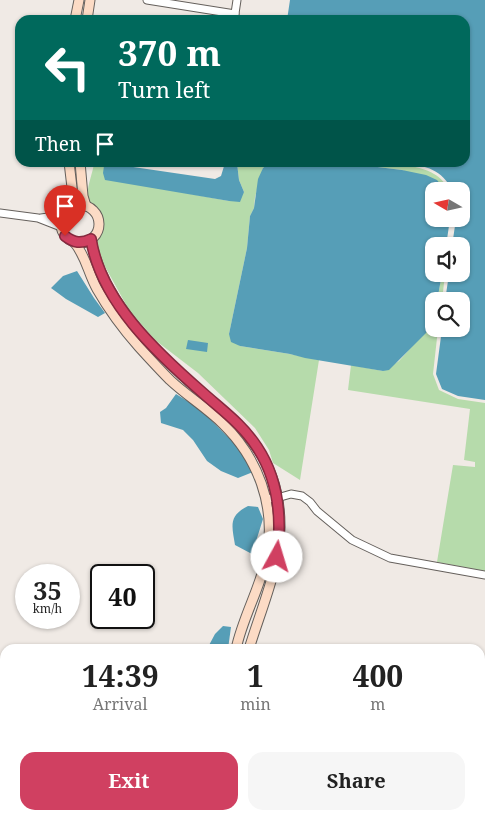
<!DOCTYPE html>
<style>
:root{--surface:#fff;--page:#f6f6f6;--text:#222;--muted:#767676;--accent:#d04061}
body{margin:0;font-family:"Noto Serif",serif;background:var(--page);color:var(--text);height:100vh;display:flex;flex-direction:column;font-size:19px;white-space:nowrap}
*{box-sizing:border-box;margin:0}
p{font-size:16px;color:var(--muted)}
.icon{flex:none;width:28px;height:28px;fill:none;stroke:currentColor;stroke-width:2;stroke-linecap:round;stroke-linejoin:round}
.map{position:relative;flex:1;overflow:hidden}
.sheet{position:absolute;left:0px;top:644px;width:485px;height:176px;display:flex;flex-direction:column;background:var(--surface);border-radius:15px 15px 0 0;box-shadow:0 1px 4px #0004}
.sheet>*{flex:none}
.guide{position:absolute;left:15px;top:15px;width:455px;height:152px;border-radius:15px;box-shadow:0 1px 4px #0004;background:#00695c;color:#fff;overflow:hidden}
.needle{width:32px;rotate:279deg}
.fabs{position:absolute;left:425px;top:182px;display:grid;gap:10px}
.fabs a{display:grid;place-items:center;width:45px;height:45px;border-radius:10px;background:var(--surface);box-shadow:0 1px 4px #0004;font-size:25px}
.speed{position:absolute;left:15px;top:564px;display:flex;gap:10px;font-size:25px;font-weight:700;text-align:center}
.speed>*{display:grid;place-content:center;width:65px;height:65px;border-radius:50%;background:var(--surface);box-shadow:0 1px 4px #0004;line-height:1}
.speed small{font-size:12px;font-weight:400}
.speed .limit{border:2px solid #111;border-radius:8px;background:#fff;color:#111}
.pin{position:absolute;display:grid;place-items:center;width:42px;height:42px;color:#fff;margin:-51px -21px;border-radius:50% 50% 50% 0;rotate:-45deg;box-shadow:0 0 5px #0007}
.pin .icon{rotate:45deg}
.me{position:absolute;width:55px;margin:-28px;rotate:6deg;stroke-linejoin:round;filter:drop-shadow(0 0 4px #0008)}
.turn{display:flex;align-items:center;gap:18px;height:105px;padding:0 20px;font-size:22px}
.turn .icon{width:65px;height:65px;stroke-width:2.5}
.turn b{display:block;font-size:35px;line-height:42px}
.then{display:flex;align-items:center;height:48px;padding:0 20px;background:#0003;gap:10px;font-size:19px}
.eta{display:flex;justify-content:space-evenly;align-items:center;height:85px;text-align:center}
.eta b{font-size:30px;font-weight:700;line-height:35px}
.cta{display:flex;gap:10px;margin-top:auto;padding:10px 20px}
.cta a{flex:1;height:58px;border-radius:15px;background:var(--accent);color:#fff;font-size:20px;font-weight:700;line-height:58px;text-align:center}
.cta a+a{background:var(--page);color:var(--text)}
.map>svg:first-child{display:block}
.green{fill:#b6dbab}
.water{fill:#569eb7}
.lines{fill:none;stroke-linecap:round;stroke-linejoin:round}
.street-casing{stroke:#65605c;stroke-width:9}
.secondary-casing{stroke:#65605c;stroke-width:11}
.highway-casing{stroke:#cbcaca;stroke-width:15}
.street{stroke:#fff;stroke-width:7}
.secondary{stroke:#fcdbc5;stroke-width:9}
.highway{stroke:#f5883d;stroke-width:12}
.route-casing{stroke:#872a3f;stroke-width:12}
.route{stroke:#d04061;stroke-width:9}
</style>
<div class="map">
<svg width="485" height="819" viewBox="0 0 485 819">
<rect width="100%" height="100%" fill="#f0eae5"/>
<g class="green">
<path d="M 106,162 L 106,165 L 191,194 L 229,201 L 244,192 L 239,180 L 237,163 L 270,163 L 263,168 L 255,197 L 254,208 L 250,216 L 247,248 L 229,334 L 240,346 L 290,354 L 319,360 L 300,480 L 273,463 L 269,450 L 255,428 L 198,373 L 155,340 L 129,310 L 97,252 L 95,240 C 103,232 105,220 98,210 C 95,205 89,205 88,198 C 86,188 93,173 94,163 Z"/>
<path d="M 345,163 C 368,163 415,161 434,174 C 441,178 446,184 450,191 L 446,191 L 445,189 L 402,170 Z"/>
<polygon points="442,274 445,274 442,301 437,301"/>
<polygon points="434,318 434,329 438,329 433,374 439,390 458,399 485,403 485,571 437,562 453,465 475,467 475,462 464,460 470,409 348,390 351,365 383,371 399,361 431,325"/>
<polygon points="0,708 5,709 5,815 480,815 480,781 485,782 485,819 0,819"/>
</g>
<g class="water">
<path d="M 290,0 L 485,0 L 485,400 L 458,396 L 442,389 L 436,374 L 442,329 L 461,329 L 461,301 L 445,301 L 449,274 L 461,274 L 461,246 L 452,246 L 456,219 L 461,219 L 461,191 L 453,191 C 441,169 427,166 404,163 L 465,162 L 465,20 L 287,20 Z"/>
<polygon points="270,162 287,163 314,166 345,163 402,170 426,175 437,180 446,191 434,191 434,219 450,219 446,246 434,246 434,274 442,274 437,301 434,301 434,318 426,333 389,370 383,371 305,358 290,354 240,346 231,342 229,334 247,248 250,216 254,208 258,179 263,168"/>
<polygon points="106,163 215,179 221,176 225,163 237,163 239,180 244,192 240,202 229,201 105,180 103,173 104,166"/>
<polygon points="77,271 94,298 105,313 98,317 66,299 51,288 63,276"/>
<polygon points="188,340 208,343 207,352 186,349"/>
<polygon points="176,394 200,409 241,450 253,472 238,478 221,471 207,461 193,440 183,430 161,423 160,412 166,408"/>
<path d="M 248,506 L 258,507 L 263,519 L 252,554 L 235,545 C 232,526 228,516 248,506 Z"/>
<polygon points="223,626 231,627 228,649 207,649 215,634"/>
</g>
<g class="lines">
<g class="street-casing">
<g id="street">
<polyline points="147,0 235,14"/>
<polyline points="234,20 237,0"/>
<polyline points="0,213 38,218 61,227"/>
<polyline points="41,218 63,215"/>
<polyline points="266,499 277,498 291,494 302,496 310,502 317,511 352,540 390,558 485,575"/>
</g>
</g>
<g class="secondary-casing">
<g id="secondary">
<polyline points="75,20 79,0"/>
<polyline points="87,20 90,0"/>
<polyline points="69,162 73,196 72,206"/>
<polyline points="80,162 83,196 86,206"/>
<circle cx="80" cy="224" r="19"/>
<path d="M 91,239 C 100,293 144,339 182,375 C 233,422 281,449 280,528 C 279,570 261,609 249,649"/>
<path d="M 74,242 C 86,256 88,273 97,289 C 109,310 123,329 139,347 C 149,358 160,370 170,380 C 187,396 207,408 223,424 C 258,458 276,506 267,555 C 261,587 243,616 236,649"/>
</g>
</g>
<g class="highway-casing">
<g id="highway">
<polyline points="0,677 5,677"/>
<polyline points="0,690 5,691"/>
<polyline points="480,750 485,751"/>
<polyline points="480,764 485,765"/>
</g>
</g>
<use href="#street" class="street"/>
<use href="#secondary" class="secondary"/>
<use href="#highway" class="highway"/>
</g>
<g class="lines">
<g class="route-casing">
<path id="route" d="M 65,236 C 74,243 81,244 91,239 C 101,302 157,353 203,393 C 222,410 243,425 257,447 C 279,480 282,519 277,557"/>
</g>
<use href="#route" class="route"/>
</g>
</svg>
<div class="fabs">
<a><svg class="needle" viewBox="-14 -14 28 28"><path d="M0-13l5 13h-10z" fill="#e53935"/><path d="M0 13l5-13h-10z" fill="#767676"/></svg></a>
<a><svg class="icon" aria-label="sound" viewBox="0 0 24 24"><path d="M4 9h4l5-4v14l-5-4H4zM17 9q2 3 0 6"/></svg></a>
<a><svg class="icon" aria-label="search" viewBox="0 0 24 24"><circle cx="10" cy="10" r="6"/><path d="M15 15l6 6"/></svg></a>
</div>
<div class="speed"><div>35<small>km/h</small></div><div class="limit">40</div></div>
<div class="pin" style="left:65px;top:236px;background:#d93025"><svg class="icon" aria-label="arrive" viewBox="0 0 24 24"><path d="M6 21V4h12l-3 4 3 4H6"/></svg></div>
<svg class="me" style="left:277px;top:557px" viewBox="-20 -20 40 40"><circle r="19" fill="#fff"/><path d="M0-13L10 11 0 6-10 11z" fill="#d04061"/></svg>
<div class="guide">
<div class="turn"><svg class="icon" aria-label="left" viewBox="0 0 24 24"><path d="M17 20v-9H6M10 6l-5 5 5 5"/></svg><div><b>370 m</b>Turn left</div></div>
<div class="then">Then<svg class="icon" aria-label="arrive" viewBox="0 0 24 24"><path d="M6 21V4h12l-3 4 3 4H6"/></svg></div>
</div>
<section class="sheet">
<div class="eta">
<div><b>14:39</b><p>Arrival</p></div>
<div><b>1</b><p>min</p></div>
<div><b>400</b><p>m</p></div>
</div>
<div class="cta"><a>Exit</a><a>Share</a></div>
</section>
</div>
